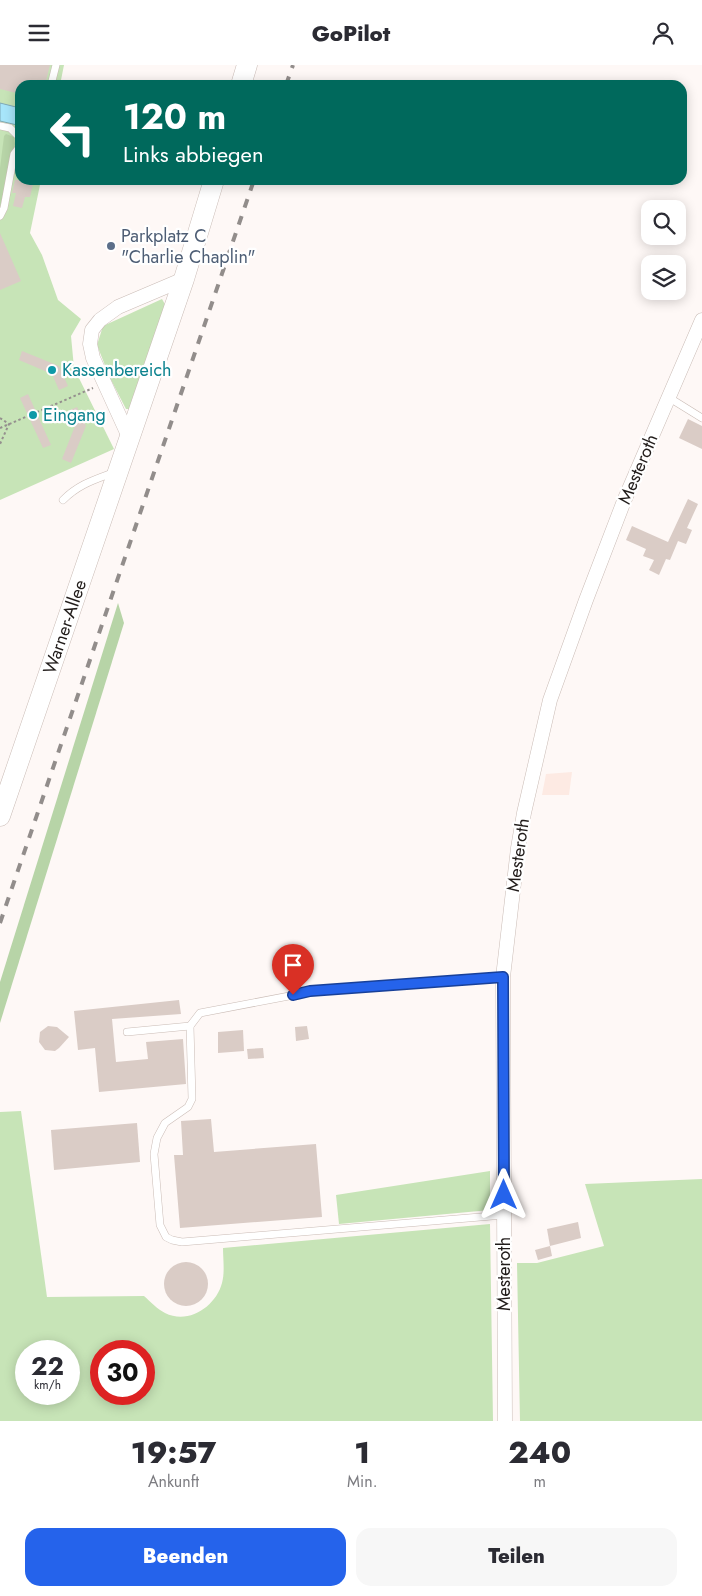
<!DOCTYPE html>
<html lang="de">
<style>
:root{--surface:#fff;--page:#f7f7f7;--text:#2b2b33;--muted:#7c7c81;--accent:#2563eb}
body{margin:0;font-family:Jost,sans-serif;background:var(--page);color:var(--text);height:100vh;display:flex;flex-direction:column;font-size:19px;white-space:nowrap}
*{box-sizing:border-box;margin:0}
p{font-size:16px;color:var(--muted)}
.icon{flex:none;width:28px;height:28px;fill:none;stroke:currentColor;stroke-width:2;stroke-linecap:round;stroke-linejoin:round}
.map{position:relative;height:1356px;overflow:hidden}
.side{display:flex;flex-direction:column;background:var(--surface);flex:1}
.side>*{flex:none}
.guide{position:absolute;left:15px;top:15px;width:672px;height:105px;border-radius:15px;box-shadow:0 2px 12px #0003;background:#00695c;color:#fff;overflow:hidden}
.tools{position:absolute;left:641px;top:135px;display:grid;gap:10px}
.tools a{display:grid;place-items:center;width:45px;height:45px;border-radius:10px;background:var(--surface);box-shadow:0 2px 12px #0003;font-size:25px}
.speed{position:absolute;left:15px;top:1275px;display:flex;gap:10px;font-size:25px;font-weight:700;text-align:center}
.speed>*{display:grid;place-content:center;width:65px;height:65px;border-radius:50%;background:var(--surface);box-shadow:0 2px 12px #0003;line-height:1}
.speed small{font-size:12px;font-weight:400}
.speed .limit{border:8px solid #d22;background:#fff;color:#111}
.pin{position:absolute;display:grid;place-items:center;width:42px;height:42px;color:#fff;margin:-51px -21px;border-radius:50% 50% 50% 0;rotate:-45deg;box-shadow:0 0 5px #0007}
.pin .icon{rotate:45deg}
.me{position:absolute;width:55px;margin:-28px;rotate:0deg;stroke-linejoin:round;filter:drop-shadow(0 0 4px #0008)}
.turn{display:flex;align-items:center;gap:18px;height:105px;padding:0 25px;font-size:22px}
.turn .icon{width:65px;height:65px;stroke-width:2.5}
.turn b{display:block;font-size:35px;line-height:42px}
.eta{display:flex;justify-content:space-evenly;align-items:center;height:85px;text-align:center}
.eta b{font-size:30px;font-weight:800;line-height:35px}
.button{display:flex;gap:10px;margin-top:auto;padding:10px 25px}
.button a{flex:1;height:58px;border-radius:15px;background:var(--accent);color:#fff;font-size:20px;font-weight:800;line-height:58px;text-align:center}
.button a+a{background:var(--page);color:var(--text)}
header{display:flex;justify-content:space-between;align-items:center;height:65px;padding:0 25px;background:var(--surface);font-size:22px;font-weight:800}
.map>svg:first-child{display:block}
.built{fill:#fdeae3}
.green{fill:#c7e4b7;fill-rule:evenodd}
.forest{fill:#b7d4a7}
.water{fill:#a7e5fa;stroke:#7fa9b7}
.building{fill:#daccc6}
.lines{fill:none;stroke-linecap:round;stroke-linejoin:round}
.lane-casing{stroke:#cabcb6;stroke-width:8}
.street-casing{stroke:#cabcb6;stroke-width:15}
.secondary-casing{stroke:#cabcb6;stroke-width:21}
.path{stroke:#95908e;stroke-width:2;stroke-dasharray:2.5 2.5;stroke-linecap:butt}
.lane{stroke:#fff;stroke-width:7}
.street{stroke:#fff;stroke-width:14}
.secondary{stroke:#fff;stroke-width:20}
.rail{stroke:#928d8b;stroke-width:4;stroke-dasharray:9 9;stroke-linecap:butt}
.route-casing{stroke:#184099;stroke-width:12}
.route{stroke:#2563eb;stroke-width:9}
.service-dot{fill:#5c6f8a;stroke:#fff;stroke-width:2}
.culture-dot{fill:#0f9aa8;stroke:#fff;stroke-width:2}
.labels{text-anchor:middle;stroke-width:4.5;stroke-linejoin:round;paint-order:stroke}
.service-label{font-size:18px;fill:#4e5e75;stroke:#fff;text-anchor:start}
.culture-label{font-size:18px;fill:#0d838f;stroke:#fff;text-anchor:start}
.street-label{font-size:18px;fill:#211c1a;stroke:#fff}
</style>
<header><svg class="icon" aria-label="menu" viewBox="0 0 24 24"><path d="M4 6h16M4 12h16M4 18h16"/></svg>GoPilot<svg class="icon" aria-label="person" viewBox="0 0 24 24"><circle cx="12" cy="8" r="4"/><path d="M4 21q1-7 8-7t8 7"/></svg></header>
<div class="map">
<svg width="702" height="1356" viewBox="0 0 702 1356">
<rect width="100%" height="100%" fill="#fef8f6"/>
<polygon class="built" points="572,707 569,730 542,730 546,709"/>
<g class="green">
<polygon points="0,0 64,0 60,20 20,20 20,115 41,115 30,168 42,190 58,235 81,254 71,271 74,303 114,384 0,435"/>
<polygon points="162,234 167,243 132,344 126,344 110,313 97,280 103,261"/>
<path d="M 21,1046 L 47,1232 L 144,1231 C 151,1237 157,1244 165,1248 C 189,1260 216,1241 222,1218 C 225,1207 223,1194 223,1183 L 490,1159 L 493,1356 L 0,1356 L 0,1047 ZM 69,1286 L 69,1329 L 26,1329 L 26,1286 ZM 144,1286 L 144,1329 L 101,1329 L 101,1286 Z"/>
<polygon points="490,1106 490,1145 339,1159 336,1130"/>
<polygon points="702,1114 702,1356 520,1356 517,1198 537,1198 604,1181 585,1119"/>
</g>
<g class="forest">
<polygon points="6,69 14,72 15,79 0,142 0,103 4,71"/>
<polygon points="118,538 124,558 0,958 0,917"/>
</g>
<polygon class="water" points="0,38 20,43 17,60 0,56"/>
<g class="building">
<polygon points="0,0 50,0 45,20 20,20 20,29 0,24"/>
<polygon points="15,115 34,115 30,132 25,132 22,143 13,141 16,128 12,128"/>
<polygon points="0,168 21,216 0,225"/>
<polygon points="22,286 59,301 68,321 59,325 52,309 19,295"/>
<polygon points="28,329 51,380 43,383 20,333"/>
<polygon points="77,342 86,361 71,398 62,394 75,361 68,346"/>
<polygon points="688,354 702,361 702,384 679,373"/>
<polygon points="688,434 698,439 687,463 692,465 686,479 678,476 670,495 666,494 659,510 649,505 654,495 643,491 646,484 626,475 632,461 668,477"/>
<polygon points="179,935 181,949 112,954 116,997 148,994 146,977 183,974 186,1019 99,1027 95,983 78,985 74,946"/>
<polygon points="48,961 57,962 69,972 59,983 55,986 45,985 39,977 40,967"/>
<polygon points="307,961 309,974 296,976 295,962"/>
<polygon points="243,965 244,986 218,988 218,967"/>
<polygon points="263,983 264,993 248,994 247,984"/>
<polygon points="211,1054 214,1087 316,1079 322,1152 180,1163 174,1090 183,1090 181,1056"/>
<polygon points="137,1058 140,1097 54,1105 51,1065"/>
<polygon points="578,1157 581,1173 550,1181 547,1164"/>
<polygon points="550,1181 552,1191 538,1195 535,1185"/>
<circle cx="186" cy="1219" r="22"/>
</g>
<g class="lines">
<g class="lane-casing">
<g id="lane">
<polyline points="51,20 56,0"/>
<polyline points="0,61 10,63 20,73"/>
<polyline points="0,151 4,143 14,89 20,81"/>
<polyline points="668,332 702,353"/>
<path d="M 63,435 C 79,419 94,415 115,407"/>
<polyline points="190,961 192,1034 188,1042 165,1058 157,1073 154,1089 160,1160 166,1172 172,1175 182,1177 504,1150"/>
<polyline points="127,967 190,961 200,948 310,927 503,912"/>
</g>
</g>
<g class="street-casing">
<g id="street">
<polyline points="129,372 93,293 90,279 92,265 100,255 118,242 184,214"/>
<polyline points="505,1356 503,912 518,783 524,748 550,635 586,535 624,436 702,255"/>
</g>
</g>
<g class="secondary-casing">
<g id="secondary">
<polyline points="241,20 247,0"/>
<path id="s1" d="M 0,751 L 184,214 L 214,115"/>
</g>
</g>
<g class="path">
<polyline points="0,353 9,359 0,379"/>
<polyline points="0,363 93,323"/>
</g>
<use href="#lane" class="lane"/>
<use href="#street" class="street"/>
<use href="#secondary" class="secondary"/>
<g class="rail">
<polyline points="286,20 293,0"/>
<polyline points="0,858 254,115"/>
</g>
</g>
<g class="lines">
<g class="route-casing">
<polyline id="route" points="293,930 310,926 503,912 504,1130"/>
</g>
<use href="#route" class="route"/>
</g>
<circle class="service-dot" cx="111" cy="181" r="5"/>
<g class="culture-dot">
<circle cx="52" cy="305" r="5"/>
<circle cx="33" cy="350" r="5"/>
</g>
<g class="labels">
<g class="service-label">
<text x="121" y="177">Parkplatz C<tspan x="121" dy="21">"Charlie Chaplin"</tspan></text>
</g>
<g class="culture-label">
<text x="62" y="311">Kassenbereich</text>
<text x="43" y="356">Eingang</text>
</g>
<g class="street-label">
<text transform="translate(638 404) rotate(-67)" y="6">Mesteroth</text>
<text dy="6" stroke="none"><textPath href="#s1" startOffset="200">Warner-Allee</textPath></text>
<text transform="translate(518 790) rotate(-82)" y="6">Mesteroth</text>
<text transform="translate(504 1209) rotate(-90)" y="6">Mesteroth</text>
</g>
</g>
</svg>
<div class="tools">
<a><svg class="icon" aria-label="search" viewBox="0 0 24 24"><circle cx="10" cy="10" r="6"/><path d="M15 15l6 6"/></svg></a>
<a><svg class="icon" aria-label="layers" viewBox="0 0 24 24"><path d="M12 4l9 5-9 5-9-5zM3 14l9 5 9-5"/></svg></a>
</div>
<div class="speed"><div>22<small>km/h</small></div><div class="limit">30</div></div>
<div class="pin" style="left:293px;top:930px;background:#d93025"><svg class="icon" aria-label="arrive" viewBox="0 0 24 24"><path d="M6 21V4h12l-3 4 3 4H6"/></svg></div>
<svg class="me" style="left:504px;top:1130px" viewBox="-20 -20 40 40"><path d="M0-17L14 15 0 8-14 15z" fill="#2563eb" stroke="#fff" stroke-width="4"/></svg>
<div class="guide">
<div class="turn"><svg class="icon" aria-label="left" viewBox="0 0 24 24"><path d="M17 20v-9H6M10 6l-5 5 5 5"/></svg><div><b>120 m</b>Links abbiegen</div></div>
</div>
</div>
<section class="side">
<div class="eta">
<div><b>19:57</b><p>Ankunft</p></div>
<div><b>1</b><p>Min.</p></div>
<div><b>240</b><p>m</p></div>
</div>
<div class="button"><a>Beenden</a><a>Teilen</a></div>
</section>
